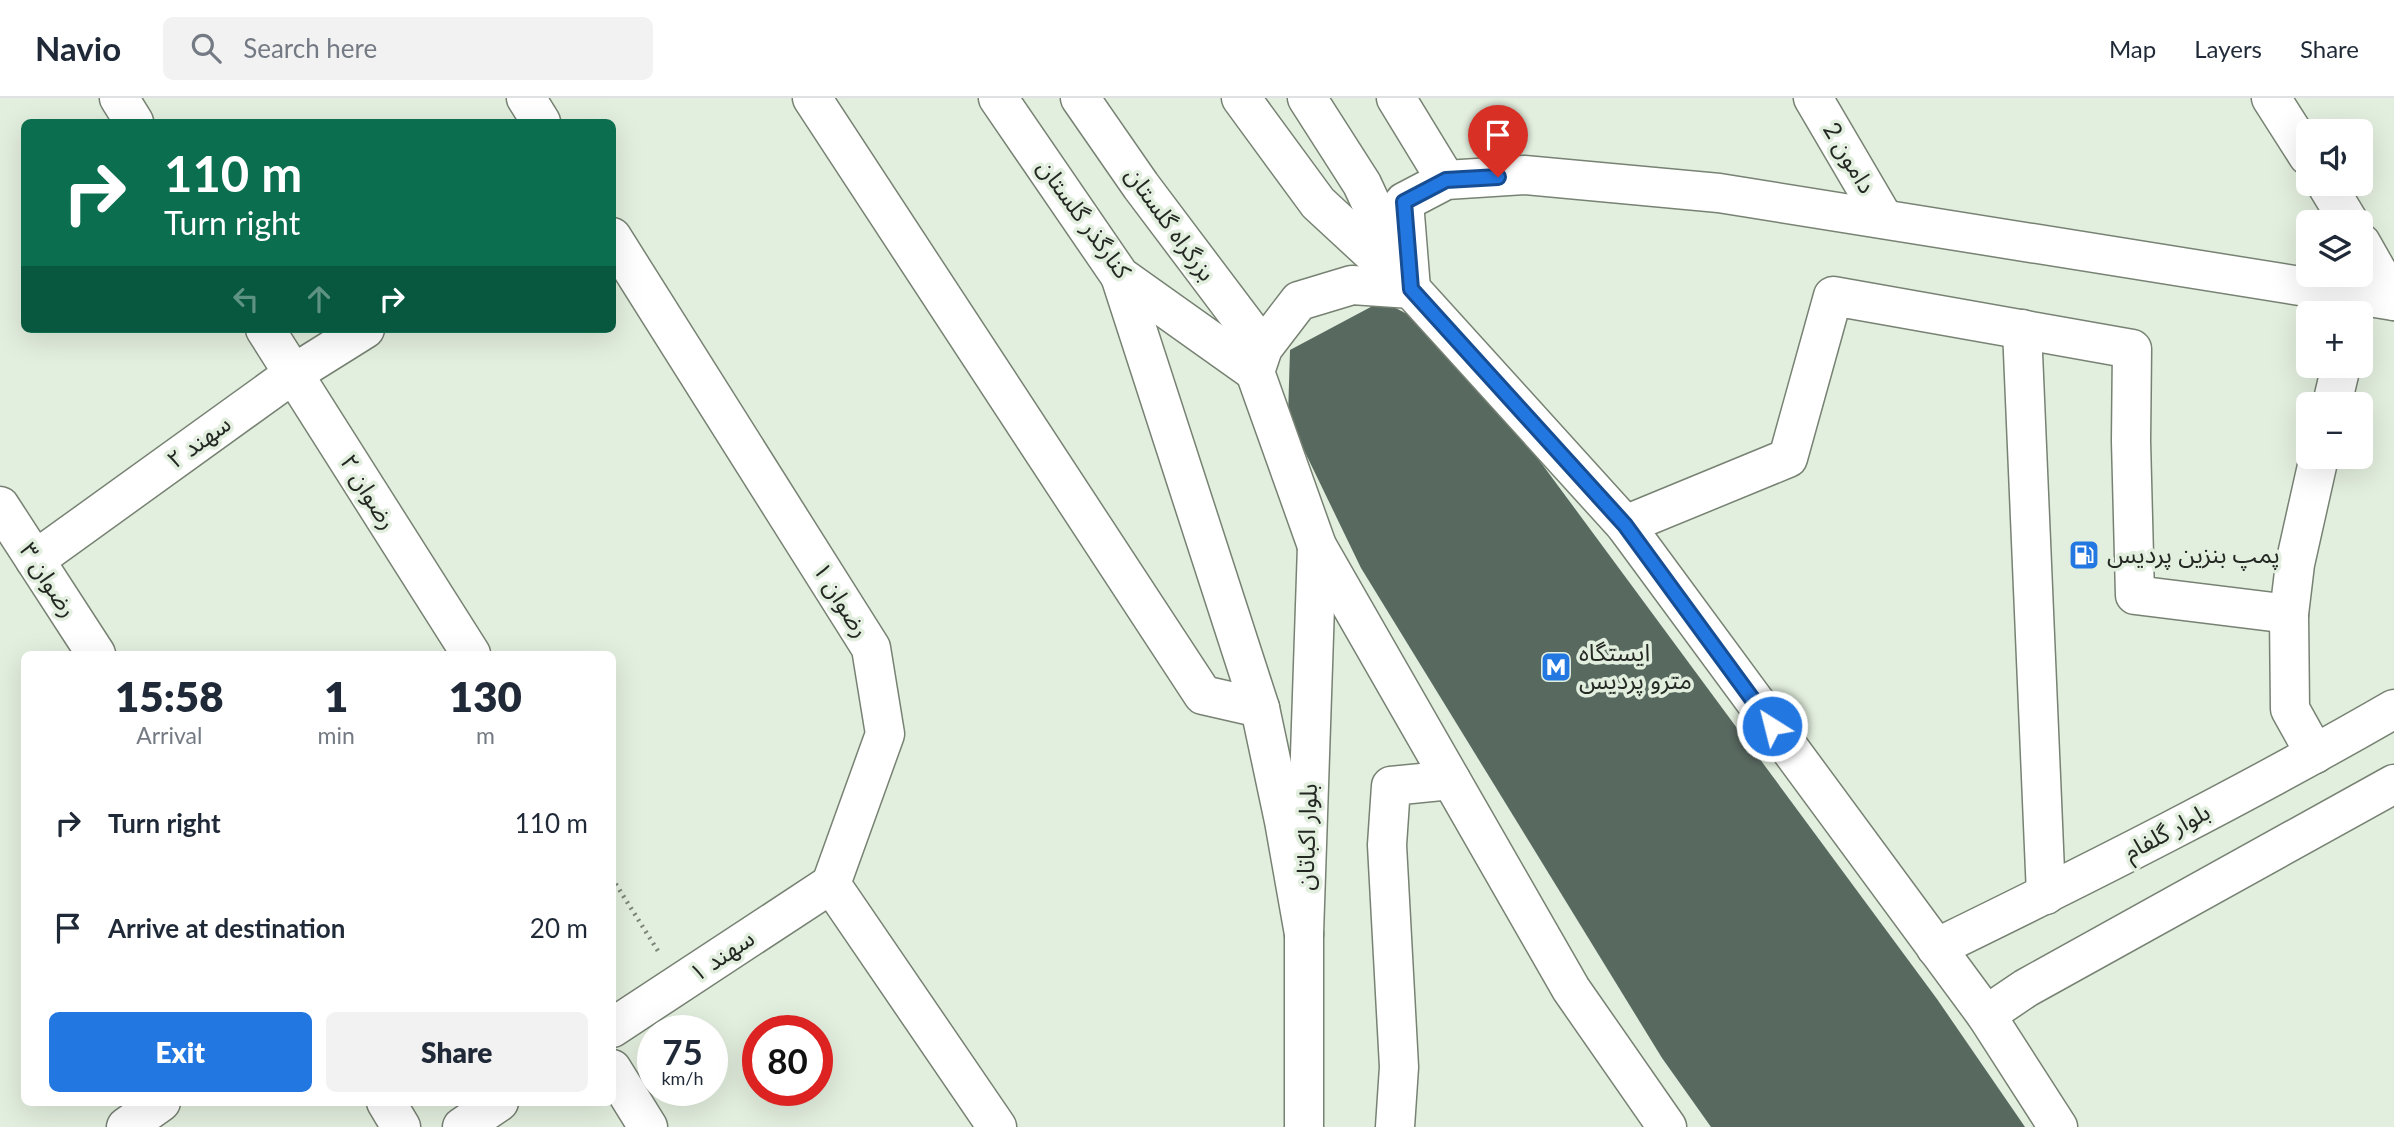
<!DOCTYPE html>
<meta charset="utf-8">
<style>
:root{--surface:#fff;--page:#f2f2f3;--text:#1f2937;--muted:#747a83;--line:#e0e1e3;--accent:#2377e1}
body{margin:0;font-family:Lato,"Noto Sans Arabic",sans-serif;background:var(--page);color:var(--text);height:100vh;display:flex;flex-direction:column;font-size:26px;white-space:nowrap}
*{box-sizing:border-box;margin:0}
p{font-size:23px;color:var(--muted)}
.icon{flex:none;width:38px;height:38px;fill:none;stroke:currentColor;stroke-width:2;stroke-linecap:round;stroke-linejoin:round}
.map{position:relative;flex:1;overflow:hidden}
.details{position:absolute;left:21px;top:553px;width:595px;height:455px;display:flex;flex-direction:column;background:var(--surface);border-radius:10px;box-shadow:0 7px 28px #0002}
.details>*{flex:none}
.hud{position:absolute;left:21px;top:21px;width:595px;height:214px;border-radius:10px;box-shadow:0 7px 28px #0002;background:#0b6e4f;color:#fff;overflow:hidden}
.tools{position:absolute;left:2296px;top:21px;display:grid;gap:14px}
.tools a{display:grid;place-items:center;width:77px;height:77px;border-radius:10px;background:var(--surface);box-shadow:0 7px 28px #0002;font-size:35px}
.speed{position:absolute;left:637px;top:917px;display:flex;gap:14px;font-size:35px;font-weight:700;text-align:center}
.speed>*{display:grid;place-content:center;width:91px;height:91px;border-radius:50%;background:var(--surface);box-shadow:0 7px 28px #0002;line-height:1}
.speed small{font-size:18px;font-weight:400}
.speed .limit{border:10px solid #d22;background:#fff;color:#111}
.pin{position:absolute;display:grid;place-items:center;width:60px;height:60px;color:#fff;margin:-72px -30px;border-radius:50% 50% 50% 0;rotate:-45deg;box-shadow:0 0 7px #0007}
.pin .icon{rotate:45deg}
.me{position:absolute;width:77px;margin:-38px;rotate:324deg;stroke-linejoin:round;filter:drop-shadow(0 0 5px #0008)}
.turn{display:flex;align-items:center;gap:24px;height:147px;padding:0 28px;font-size:32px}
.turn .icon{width:91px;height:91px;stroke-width:2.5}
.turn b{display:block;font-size:49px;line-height:60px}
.lanes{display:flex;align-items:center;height:66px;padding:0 28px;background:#0003;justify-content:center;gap:35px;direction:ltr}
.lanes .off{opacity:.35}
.eta{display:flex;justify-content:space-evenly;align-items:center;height:119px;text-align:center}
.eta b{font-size:42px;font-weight:800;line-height:49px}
.primary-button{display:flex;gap:14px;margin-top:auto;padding:14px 28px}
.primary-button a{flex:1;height:80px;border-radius:10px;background:var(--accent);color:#fff;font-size:28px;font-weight:800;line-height:80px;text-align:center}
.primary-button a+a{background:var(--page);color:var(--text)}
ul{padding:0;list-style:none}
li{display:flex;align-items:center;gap:21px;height:105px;padding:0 28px}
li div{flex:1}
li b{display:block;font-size:26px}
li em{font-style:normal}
header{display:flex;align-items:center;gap:42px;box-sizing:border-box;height:98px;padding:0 35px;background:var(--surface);border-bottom:2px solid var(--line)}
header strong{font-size:33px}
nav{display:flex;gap:38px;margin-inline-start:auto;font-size:24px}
.search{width:490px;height:63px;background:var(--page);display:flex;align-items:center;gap:18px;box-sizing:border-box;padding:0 24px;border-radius:10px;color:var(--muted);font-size:26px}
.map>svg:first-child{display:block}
.building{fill:#586960}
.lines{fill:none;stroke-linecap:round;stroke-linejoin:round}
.minor-casing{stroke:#778273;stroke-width:41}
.major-casing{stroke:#778273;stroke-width:41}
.highway-casing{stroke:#778273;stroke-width:41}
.path{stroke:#7e857b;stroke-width:4.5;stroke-dasharray:2 5;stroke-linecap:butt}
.minor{stroke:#fff;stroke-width:38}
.major{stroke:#fff;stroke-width:38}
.highway{stroke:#fff;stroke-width:38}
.route-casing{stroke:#174d92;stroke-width:18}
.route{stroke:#2377e1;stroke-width:12}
.labels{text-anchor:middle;stroke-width:7;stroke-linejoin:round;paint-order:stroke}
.street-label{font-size:24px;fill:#242823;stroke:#e2eede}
.poi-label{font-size:24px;fill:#242823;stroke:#e2eede;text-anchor:start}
</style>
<header>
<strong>Navio</strong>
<div class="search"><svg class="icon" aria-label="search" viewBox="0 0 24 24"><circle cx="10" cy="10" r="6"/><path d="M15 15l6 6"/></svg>Search here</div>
<nav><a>Map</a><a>Layers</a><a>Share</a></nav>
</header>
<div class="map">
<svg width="2394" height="1029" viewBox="0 0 2394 1029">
<rect width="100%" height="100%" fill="#e2eede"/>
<polygon class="building" points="1382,203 1446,236 1937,901 2025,1029 1711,1029 1662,960 1361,470 1288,319 1290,252"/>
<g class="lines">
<g class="minor-casing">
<g id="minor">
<polyline points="119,0 134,24"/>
<polyline points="526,0 541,24"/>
<polyline points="812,0 1203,597 1260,610"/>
<polyline points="998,0 1120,178 1255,274"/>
<polyline points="1307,0 1362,86 1401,170"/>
<polyline points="1396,0 1446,82"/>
<polyline points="1813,0 1884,121"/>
<polyline points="2271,0 2308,58"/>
<polyline points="2326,86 2349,124"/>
<polyline points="612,139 871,550 885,636 831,786 997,1029"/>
<polyline points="2361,145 2394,203"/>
<polyline points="1411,191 1404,104 1446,82 1524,77 1719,95 2394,203"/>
<polyline points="265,231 471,556"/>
<polyline points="2022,231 2046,797"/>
<polyline points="2332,306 2341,268"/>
<polyline points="0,408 96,556"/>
<polyline points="1625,427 1788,360 1833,198 2132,251 2131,343 2135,497 2289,516"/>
<polyline points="35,462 293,276 365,231"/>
<polyline points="2315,656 2290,611 2289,516 2295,466 2319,359"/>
<polyline points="612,930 831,786"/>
<polyline points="612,971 648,1029"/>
<polyline points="386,1004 401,1029"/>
<polyline points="126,1029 161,1004"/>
<polyline points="462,1029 499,1004"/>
</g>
</g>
<g class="major-casing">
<g id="major">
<polyline points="1120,178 1260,610 1284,723 1304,836"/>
<path d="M 1936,850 C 2090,775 2245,697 2394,611"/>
<polyline points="1986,917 2026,890 2394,686"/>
<polyline points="1304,1029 1304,836 1317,448"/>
<polyline points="1395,1029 1399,969 1387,747 1391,688 1451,682"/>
</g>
</g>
<g class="highway-casing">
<g id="highway">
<polyline points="1080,0 1141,88 1263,250"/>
<polyline points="1241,0 1318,105 1411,191"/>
<polyline points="1667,1029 1571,891 1317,448 1255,274 1263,250 1299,203 1352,187 1411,191 1625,427 1986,917 2058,1029"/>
</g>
</g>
<polyline class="path" points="612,780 658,853"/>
<use href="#minor" class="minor"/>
<use href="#major" class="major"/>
<use href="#highway" class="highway"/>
</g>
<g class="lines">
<g class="route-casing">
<polyline id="route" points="1498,79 1446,82 1404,104 1411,191 1625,427 1772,628"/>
</g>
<use href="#route" class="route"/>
</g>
<defs>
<g id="fuel-square" transform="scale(1.575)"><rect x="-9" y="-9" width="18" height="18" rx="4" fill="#2377e1" stroke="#e2eede"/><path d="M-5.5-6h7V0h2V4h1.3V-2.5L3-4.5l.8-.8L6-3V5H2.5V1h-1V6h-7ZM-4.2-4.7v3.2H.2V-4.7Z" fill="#fff"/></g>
<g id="metro-square" transform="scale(1.575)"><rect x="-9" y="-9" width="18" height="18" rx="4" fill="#2377e1" stroke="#e2eede"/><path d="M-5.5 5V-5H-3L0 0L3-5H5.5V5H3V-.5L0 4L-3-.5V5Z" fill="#fff"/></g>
</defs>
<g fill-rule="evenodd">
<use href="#fuel-square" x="2084" y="457"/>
<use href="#metro-square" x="1556" y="569"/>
</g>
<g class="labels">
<g class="street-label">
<text transform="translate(1849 60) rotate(59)" y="8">دامون 2</text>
<text transform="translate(1084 121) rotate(54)" y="8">کنارگذر گلستان</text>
<text transform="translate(1170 126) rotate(54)" y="8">بزرگراه گلستان</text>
<text transform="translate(199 344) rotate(-36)" y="8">سهند ۲</text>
<text transform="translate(368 394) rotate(58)" y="8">رضوان ۲</text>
<text transform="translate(48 482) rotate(57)" y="8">رضوان ۳</text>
<text transform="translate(841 502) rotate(58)" y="8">رضوان ۱</text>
<text transform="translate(2167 734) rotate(-28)" y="8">بلوار گلفام</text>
<text transform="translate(1307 739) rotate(-88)" y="8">بلوار اکباتان</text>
<text transform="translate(722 858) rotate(-34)" y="8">سهند ۱</text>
</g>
<g class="poi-label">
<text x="2107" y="465">پمپ بنزین پردیس</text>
<text x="1579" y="563">ایستگاه<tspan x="1579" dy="28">مترو پردیس</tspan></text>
</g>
</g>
</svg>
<div class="tools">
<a><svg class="icon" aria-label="sound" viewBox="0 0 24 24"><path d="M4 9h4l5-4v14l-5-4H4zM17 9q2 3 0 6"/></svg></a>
<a><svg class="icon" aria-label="layers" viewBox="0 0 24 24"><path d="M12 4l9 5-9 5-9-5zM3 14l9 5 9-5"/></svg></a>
<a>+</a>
<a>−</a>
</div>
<div class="speed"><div>75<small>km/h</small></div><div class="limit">80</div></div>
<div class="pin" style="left:1498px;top:79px;background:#d93025"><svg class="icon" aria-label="arrive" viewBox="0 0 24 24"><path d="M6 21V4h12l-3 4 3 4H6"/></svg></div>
<svg class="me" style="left:1772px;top:628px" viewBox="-20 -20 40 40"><circle r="17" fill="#2377e1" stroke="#fff" stroke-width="3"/><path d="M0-11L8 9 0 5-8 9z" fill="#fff"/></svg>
<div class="hud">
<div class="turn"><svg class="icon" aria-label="right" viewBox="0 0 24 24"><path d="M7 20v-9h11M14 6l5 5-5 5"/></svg><div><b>110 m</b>Turn right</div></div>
<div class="lanes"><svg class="icon off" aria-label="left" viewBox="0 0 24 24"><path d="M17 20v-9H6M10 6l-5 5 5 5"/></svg><svg class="icon off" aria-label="ahead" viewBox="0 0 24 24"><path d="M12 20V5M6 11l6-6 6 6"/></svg><svg class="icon" aria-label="right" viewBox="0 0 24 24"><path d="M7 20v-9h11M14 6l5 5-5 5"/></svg></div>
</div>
<section class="details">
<div class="eta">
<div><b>15:58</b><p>Arrival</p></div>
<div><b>1</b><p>min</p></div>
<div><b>130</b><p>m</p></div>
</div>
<ul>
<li><svg class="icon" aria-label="right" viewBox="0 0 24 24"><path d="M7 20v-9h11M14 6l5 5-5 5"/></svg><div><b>Turn right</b></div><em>110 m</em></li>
<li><svg class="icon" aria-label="arrive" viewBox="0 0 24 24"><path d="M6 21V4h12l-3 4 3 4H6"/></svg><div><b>Arrive at destination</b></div><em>20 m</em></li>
</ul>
<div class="primary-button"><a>Exit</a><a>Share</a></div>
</section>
</div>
